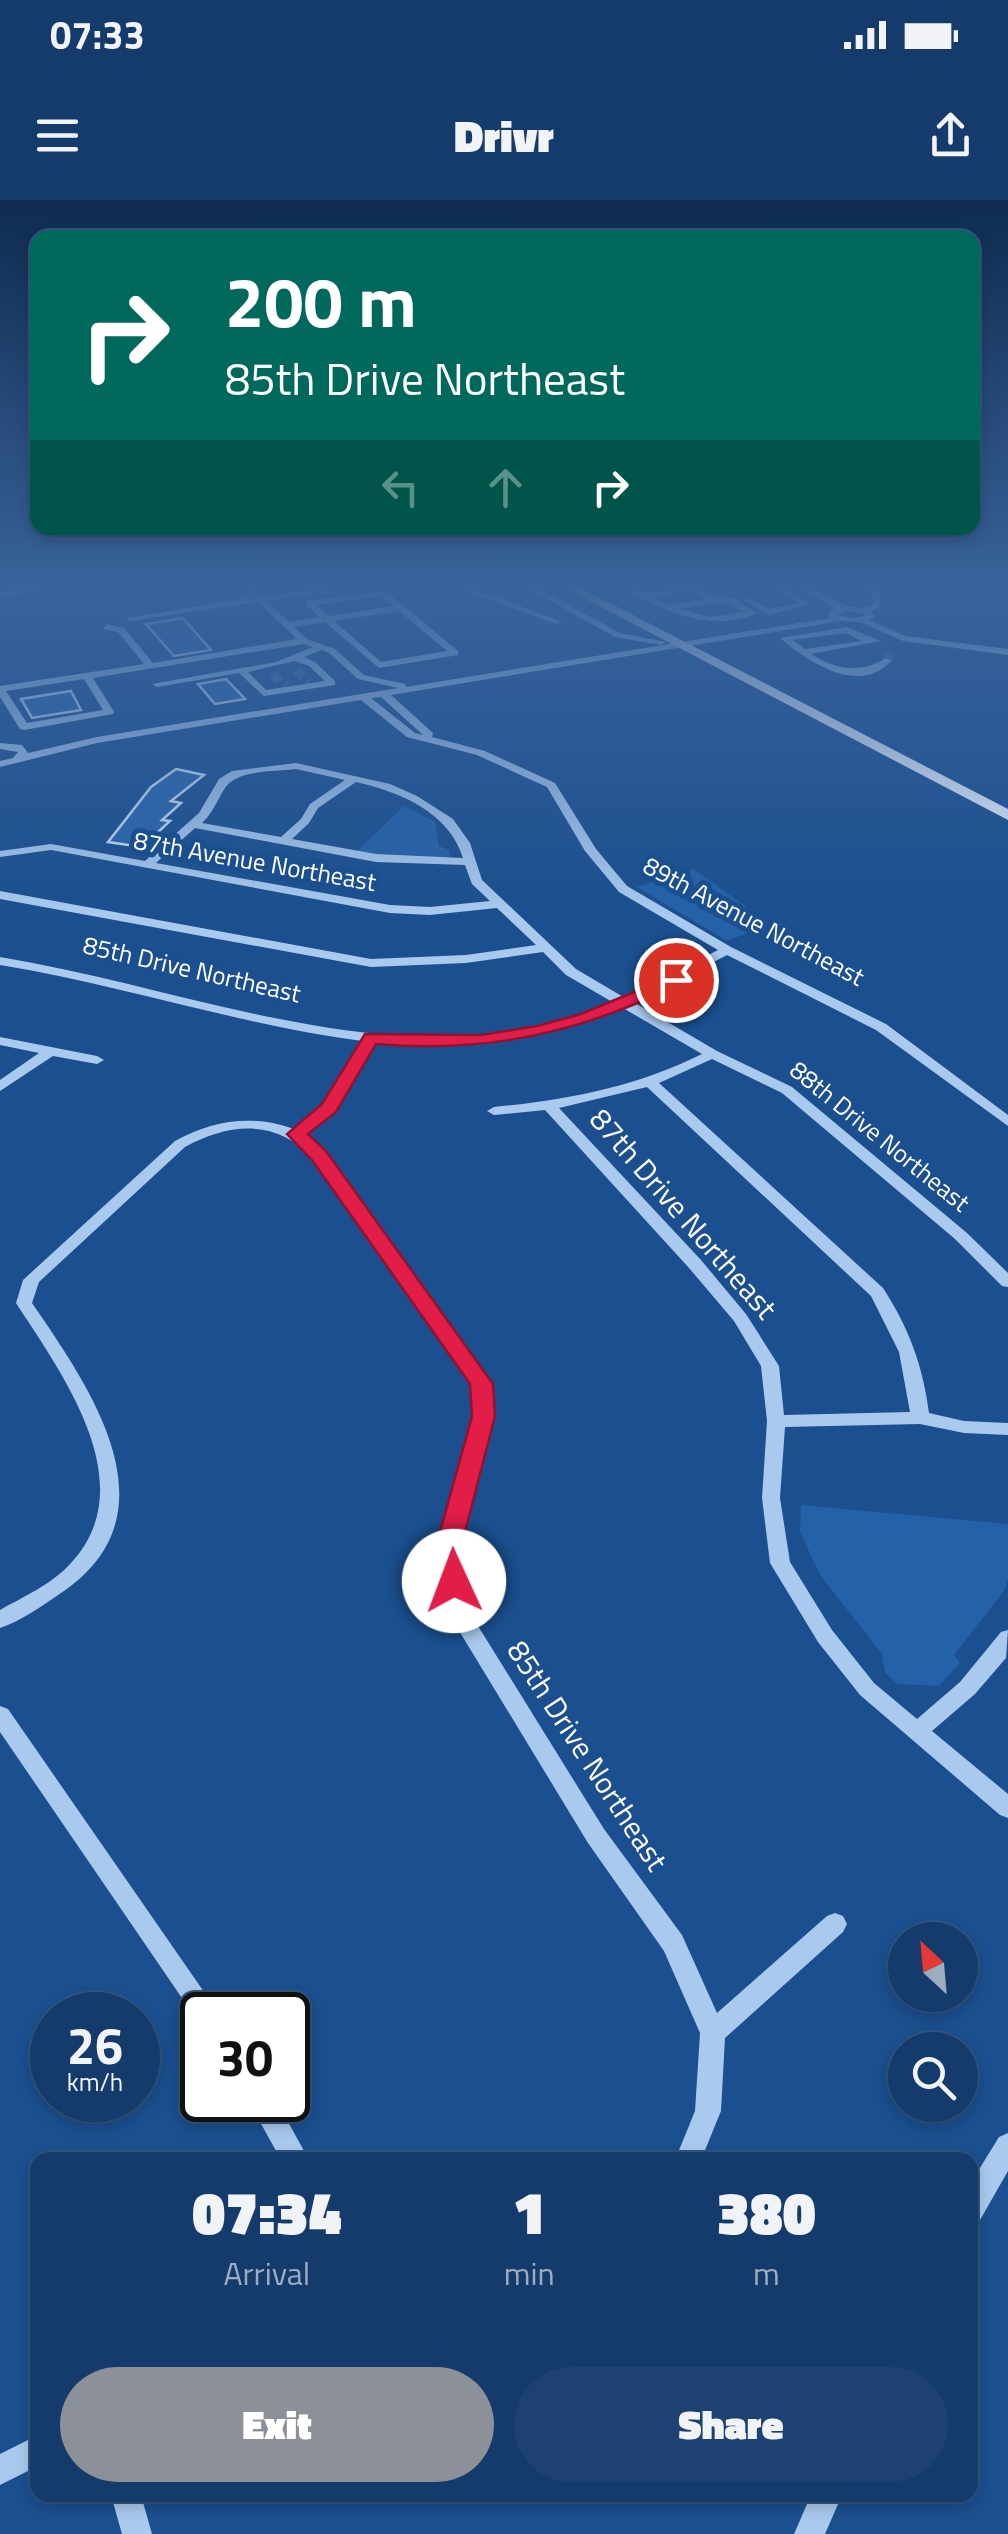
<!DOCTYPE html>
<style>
:root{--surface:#143b6b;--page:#1d4271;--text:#f1f3f6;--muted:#9dadc1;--line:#33557e;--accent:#8c9099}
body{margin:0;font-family:"Titillium Web",sans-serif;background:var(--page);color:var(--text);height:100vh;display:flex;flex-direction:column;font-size:38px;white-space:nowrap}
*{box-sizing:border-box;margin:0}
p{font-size:32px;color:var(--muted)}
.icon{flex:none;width:55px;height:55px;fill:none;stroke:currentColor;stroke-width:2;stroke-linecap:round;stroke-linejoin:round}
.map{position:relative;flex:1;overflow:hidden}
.details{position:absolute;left:30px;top:1952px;width:948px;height:350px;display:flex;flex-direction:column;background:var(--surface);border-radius:20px;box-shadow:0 5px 15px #0003,0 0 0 2px var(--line)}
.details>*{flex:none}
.hud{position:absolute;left:30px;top:30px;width:950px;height:305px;border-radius:20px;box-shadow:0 5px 15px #0003,0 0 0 2px var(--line);background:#00695c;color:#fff;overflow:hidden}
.needle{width:65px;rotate:334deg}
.buttons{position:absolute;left:888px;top:1722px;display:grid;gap:20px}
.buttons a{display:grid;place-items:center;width:90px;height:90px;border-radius:50%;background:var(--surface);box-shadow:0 5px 15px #0003,0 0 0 2px var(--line);font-size:50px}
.speed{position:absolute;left:30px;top:1792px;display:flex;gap:20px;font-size:50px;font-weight:700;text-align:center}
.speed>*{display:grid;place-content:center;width:130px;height:130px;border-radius:50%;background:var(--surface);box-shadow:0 5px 15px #0003,0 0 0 2px var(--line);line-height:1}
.speed small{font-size:25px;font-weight:400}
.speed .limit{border:5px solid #111;border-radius:15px;background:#fff;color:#111}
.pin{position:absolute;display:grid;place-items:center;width:85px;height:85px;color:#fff;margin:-42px;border:5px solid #fff;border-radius:50%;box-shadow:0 2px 10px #0007}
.me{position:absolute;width:110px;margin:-55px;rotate:358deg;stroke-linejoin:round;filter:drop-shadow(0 0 8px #0008)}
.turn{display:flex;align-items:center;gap:35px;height:210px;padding:0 30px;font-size:45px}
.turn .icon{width:130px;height:130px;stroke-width:2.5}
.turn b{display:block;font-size:70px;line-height:85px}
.lanes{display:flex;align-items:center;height:95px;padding:0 30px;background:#0003;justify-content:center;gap:50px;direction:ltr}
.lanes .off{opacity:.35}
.eta{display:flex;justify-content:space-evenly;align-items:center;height:170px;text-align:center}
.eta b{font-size:60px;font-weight:800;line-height:70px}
.primary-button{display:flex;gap:20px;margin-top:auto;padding:20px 30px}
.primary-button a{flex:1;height:115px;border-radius:60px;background:var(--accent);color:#fff;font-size:40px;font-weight:800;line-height:115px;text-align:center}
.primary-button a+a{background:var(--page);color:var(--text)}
.status{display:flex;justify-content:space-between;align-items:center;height:70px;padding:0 50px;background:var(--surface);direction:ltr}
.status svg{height:28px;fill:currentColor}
header{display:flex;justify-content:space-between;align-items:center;height:130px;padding:0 30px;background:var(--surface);font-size:45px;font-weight:800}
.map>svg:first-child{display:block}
.green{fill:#2461a8}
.building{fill:#2a66ad;stroke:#cfe3fa;stroke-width:2.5}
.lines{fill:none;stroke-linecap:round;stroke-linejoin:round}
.minor-tunnel{stroke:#3d69a0;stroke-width:10;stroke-dasharray:10 5;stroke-linecap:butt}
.minor{fill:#a9c9ee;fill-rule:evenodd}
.major{fill:#f0f6ff;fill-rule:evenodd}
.route{fill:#e11d48;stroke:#92132f;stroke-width:2.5}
.labels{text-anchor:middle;stroke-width:10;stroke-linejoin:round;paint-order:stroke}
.far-street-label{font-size:25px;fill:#fff;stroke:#1b4f8f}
.street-label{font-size:30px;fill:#fff;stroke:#1b4f8f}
</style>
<div class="status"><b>07:33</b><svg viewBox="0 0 49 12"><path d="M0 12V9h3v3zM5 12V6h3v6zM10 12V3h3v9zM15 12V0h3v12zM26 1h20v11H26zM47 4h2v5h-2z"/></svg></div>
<header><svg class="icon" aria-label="menu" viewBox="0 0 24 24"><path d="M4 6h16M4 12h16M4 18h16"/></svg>Drivr<svg class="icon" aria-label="share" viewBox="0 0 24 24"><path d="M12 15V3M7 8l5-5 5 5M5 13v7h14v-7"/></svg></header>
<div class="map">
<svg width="1008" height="2334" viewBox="0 0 1008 2334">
<rect width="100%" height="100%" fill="#1b4f8f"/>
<g class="green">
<polygon points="404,606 435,622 439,646 449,650 450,658 405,659 356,652"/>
<polygon points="694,669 770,724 727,741 637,687"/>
<polygon points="801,1305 1008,1324 1008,1380 1004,1391 954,1455 960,1463 939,1486 898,1484 885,1473 882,1454 820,1375 800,1332"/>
</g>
<g class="building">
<polygon points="183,418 211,450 174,456 146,424"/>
<polygon points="226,479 245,499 215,504 198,484"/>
<polygon points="71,491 81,510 32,518 21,499"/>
<polygon points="176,569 204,575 171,601 181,603 162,620 170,621 142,647 108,642 151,587"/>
</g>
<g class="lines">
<g class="minor-tunnel">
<polyline points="886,461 891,452"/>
<polyline points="296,470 309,482"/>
<polyline points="273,474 285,486"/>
</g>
<g class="minor">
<polygon points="34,387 59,387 0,398 0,392"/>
<path d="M 243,387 L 252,387 L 262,396 L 330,387 L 327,392 L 266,401 L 289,422 L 320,417 L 306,405 L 306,401 L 386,391 L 458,451 L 458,455 L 379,468 L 325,422 L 294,427 L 307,439 L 335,449 L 364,475 L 405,484 L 406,487 L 829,418 L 829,411 L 834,408 L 797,387 C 824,387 845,416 872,405 L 874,400 L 867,387 L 876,387 L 882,400 L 879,408 L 871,412 L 875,417 L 869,420 L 905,436 L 1008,449 L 1008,455 L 903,441 L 860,422 L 841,421 L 391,495 L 433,533 L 432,537 L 485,551 L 555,583 L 596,649 L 627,686 L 731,747 L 886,824 L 1008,915 L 1008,926 L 876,830 L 727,755 L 635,803 L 717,851 L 792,887 L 967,1033 L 1008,1073 L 1008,1087 L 1002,1086 L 955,1039 L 782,893 L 712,859 L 659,883 L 883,1088 C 909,1128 923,1166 929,1213 L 964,1221 L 1008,1223 L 1008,1235 L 964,1233 L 920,1224 L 785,1227 L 780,1298 L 790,1362 L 832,1430 L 874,1483 L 917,1519 L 960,1482 L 1001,1432 L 1008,1430 L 1006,1458 L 975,1494 L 932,1531 L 1008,1594 L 1008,1618 L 1000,1615 L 860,1495 L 818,1442 L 770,1363 L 762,1298 L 767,1221 L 761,1166 L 734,1121 L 689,1068 L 545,910 L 494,915 L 487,911 L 494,907 C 567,900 636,887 702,854 L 623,808 C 543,842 462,850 375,842 L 334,911 L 306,934 L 324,953 L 490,1184 L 493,1216 L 462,1332 L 464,1381 L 478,1426 L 604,1629 L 682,1735 L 717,1813 L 827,1716 L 835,1713 L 843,1716 L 847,1724 L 843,1732 L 725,1838 L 721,1911 L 701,1960 L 675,1960 L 695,1911 L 700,1833 L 664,1751 L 588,1643 L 461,1434 L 444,1381 L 442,1332 L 475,1216 L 472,1185 L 314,959 C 276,919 231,922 185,947 L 39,1082 L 32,1103 C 91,1189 179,1314 61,1393 C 42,1406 21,1421 0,1428 L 0,1410 C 23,1397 52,1384 70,1364 C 145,1285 62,1174 16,1103 L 23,1080 L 175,941 C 212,920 253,914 294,929 L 323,905 L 362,841 C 240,825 122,785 0,765 L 0,757 C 202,790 413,888 614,803 L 566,775 L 543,752 L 466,763 L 371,767 L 0,699 L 0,691 L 371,759 L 466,755 L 536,745 L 497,708 L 430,715 L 390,713 L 51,650 L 0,657 L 0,651 L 51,644 L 145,661 L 199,613 L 219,579 L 232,571 L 296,563 L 390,584 L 417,596 L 453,619 L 470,643 L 482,680 L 576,769 L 625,798 L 718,750 L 619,692 L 585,651 L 547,587 L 477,555 L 407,537 L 361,500 L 97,543 L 0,567 L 0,561 L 13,558 L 18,552 L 0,549 L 0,543 L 22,545 L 28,553 L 97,537 L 398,488 L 358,479 L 329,453 L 322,450 L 304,457 L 315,462 L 335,481 L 335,485 L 264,496 L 239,473 L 157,487 L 152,484 L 276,462 L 313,447 L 303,444 L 93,478 L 114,512 L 113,514 L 24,530 L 20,529 L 0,497 L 0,486 L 144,464 L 118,432 L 103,429 L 106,424 L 124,428 L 153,463 L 297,439 L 258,402 L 130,421 L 126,418 L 253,397 ZM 381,396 L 394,406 L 329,416 L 316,405 ZM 399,411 L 447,451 L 381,462 L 334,421 ZM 847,411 L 863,413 L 865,416 L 852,418 L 837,415 ZM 295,461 L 309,466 L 325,481 L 266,490 L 248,472 ZM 84,479 L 103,510 L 27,523 L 6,491 ZM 381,497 L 423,535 L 415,533 L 371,498 ZM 296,569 L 345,580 L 310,604 L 301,619 L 281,637 L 202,623 C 213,613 217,600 225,588 C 238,569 275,572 296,569 ZM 356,582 C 400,592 449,612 463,658 L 376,654 L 292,639 L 309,623 L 318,608 ZM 195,628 L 376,662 L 465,665 L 472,684 L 490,701 L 430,707 L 390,705 L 156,663 ZM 647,887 L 871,1096 L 899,1152 L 910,1212 L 784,1215 L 779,1166 L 746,1114 L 701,1060 L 559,908 Z"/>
<polygon points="456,387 469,387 563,422 556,424"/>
<polygon points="525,387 536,387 620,433 666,442 661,445 615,437"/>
<path d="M 634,387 L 646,387 L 641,391 L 645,393 L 699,387 L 715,397 L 733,398 L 757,413 C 714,432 671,414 631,393 ZM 692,391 L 705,399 L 668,405 L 653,397 ZM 713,403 L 728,403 L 744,412 L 710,417 L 679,409 Z"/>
<polygon points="758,387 766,387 766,388 762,391"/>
<polygon points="771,387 782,387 811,404 768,415 743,400 750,398 769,409 799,403"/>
<path d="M 847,427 L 881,441 L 811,454 C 836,470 861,474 886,458 L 891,461 L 889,463 C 857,495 807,461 780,438 ZM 846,433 L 862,441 L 805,449 L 793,440 Z"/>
<polygon points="0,837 97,856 104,860 97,864 53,856 0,891 0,880 39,853 0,845"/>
<polygon points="0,1506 8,1509 220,1815 202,1815 202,1825 199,1823 0,1532"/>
<polygon points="248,1900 276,1900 309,1960 281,1960"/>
<polygon points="1008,1933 1008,1971 980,2020 970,2024 970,1984 999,1937"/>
<polygon points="38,2235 38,2266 0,2285 0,2254"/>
<polygon points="111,2295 141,2295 152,2334 122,2334"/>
<polygon points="811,2295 842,2295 825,2334 794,2334"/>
</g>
<polygon class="major" points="563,387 579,387 1008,609 1008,620"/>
</g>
<linearGradient id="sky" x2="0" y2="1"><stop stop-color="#0f2b4f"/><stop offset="0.54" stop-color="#39639b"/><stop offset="1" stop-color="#39639b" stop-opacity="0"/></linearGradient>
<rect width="1008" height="714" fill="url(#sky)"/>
<path class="route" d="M 670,777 L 684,780 C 672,792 651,797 635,804 C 551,839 468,852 376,844 L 336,912 L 308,934 L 326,951 L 493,1184 L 495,1216 L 465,1332 L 467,1381 L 463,1388 L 445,1388 L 441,1381 L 440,1332 L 472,1216 L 470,1184 L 312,960 L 287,934 L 322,904 L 365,834 L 481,835 L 537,826 L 581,814 Z"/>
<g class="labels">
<g class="far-street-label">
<text transform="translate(255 661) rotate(10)" y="9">87th Avenue Northeast</text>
<text transform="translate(754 721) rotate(28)" y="9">89th Avenue Northeast</text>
<text transform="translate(192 769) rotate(13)" y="9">85th Drive Northeast</text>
<text transform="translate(880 936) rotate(39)" y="9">88th Drive Northeast</text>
</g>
<g class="street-label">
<text transform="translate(683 1014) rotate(49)" y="10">87th Drive Northeast</text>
<text transform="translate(587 1556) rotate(57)" y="10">85th Drive Northeast</text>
</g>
</g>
</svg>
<div class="buttons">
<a><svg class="needle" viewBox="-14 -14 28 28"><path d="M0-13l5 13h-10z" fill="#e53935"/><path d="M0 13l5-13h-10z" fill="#9dadc1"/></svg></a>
<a><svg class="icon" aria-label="search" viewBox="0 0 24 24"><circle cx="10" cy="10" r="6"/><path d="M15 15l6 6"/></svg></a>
</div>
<div class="speed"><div>26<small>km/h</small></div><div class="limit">30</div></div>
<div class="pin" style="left:676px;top:780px;background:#d93025"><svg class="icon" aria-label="arrive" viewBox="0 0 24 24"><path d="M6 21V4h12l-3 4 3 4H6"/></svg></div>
<svg class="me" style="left:454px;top:1381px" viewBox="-20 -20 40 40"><circle r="19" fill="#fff"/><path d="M0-13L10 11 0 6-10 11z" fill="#e11d48"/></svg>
<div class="hud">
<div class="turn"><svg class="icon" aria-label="right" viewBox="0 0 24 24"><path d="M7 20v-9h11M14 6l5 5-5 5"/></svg><div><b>200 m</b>85th Drive Northeast</div></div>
<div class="lanes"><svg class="icon off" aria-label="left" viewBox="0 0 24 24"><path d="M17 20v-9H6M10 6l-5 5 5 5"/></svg><svg class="icon off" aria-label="ahead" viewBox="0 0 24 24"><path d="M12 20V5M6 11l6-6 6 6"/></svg><svg class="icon" aria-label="right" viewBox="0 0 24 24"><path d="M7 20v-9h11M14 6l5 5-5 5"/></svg></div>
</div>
<section class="details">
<div class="eta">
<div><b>07:34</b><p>Arrival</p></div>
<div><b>1</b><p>min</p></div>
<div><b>380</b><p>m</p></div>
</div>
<div class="primary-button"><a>Exit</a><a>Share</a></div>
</section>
</div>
